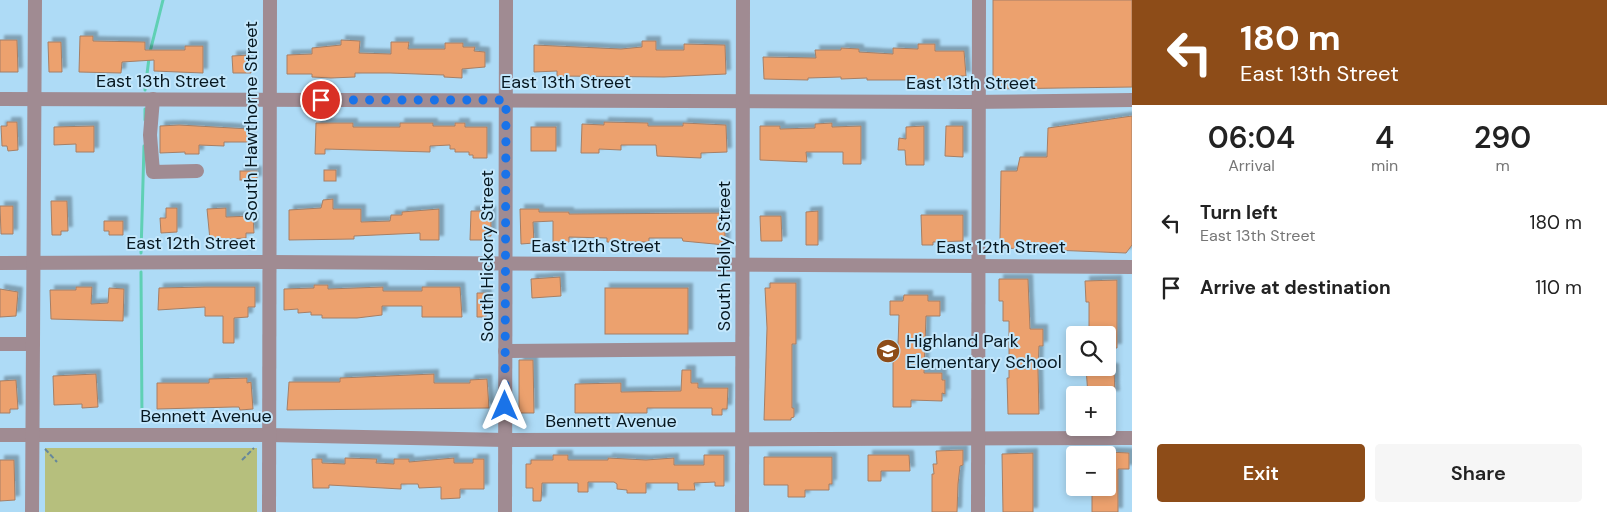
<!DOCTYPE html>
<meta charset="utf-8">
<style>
:root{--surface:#fff;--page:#f6f6f6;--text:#222;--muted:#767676;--accent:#8d4c18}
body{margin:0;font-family:"DM Sans",sans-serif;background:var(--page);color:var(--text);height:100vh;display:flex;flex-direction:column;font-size:19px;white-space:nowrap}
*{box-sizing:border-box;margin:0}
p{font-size:16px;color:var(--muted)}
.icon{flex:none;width:28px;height:28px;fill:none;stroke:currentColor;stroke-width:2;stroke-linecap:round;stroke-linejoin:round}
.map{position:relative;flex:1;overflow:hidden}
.details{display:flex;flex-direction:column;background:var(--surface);width:475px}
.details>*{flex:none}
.banner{background:#8d4c18;color:#fff;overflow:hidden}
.buttons{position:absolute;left:1066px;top:326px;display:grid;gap:10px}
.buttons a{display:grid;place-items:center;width:50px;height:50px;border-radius:5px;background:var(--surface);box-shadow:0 2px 8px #0003;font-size:25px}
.pin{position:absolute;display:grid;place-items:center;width:42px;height:42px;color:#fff;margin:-21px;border:2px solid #fff;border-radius:50%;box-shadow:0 1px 5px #0007}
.me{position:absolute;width:55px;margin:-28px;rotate:0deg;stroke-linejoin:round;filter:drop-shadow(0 0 4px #0008)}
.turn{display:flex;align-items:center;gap:18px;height:105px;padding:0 25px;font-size:22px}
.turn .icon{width:65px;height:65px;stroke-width:2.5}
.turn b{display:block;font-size:35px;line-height:42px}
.eta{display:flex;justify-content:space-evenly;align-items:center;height:85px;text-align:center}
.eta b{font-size:30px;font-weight:600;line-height:35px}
.button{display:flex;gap:10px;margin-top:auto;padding:10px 25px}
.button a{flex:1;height:58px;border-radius:5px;background:var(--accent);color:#fff;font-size:20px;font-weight:600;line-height:58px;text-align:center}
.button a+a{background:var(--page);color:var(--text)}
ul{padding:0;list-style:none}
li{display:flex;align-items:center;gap:15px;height:65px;padding:0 25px}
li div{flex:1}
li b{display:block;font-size:19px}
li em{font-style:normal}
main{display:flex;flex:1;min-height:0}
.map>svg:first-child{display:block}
.green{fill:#b6bf7d}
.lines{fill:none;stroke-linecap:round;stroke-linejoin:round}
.stream{stroke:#5fd0b4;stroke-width:3}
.building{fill:#eca16e;stroke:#a57f66;filter:url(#shadow)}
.path{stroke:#66879b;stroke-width:2;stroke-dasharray:5 2.5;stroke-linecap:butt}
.minor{stroke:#a08b92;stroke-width:14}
.route{stroke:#1a73e8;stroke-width:9;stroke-dasharray:0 16.2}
.labels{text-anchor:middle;stroke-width:4;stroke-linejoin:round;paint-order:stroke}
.street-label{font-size:18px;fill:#071821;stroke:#c3e7fc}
.poi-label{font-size:18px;fill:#071821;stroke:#c3e7fc;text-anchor:start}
</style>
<main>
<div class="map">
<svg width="1132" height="512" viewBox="0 0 1132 512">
<defs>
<filter id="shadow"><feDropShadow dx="4.5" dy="-4.5" stdDeviation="1" flood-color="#0004"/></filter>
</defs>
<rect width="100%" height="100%" fill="#aedbf6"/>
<rect class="green" x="45" y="448" width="212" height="64"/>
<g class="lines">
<g class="stream">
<polyline points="150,52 163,0"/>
<polyline points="145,90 149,58"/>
<polyline points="145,120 145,109"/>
<polyline points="141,253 144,146"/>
<polyline points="141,272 142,421"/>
</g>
</g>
<g class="building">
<polygon points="993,0 1132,0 1132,87 993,89"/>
<polygon points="80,36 93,36 93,41 145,42 145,50 185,50 185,46 203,46 203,73 154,71 154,60 122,62 121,73 79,72"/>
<polygon points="0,40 17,40 18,72 0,72"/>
<polygon points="341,40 360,41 359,53 391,54 391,42 409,42 408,49 445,49 445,43 463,43 463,47 475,47 474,51 485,52 485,67 462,69 462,78 444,77 444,75 390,73 355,73 355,77 331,78 312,77 312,74 287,74 287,55 312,54 312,48 341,45"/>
<polygon points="642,41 656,41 656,50 684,50 684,44 725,45 726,74 664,77 557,76 557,71 534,72 534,45 621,49 642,47"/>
<polygon points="48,42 61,42 62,72 49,72"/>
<polygon points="918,44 935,44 935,51 964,51 966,76 957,76 957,80 867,80 867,78 841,79 841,77 808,78 808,80 764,79 763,57 816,58 815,50 841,50 841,48 859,49 859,52 893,54 893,48 918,49"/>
<polygon points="250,55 251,73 233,73 232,56"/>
<polygon points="1132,116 1132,245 1126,253 1004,248 1000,239 1001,171 1017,171 1020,157 1047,157 1048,128"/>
<polygon points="7,122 17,122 18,150 8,151 7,146 2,146 1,126 7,126"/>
<polygon points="604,122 648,123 648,126 683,126 683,123 726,125 727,152 701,153 701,158 657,156 656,145 621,145 621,150 599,149 599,153 581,153 582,124 604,125"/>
<polygon points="316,123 353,123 353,127 400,127 400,123 433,123 433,126 455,126 455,123 465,123 465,127 487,127 487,158 473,158 473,155 469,155 469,152 455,152 455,149 450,149 450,145 430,146 430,152 325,149 325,154 315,154"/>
<polygon points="832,123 832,127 861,126 861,164 843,164 843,152 806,152 807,162 760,160 760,126 780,126 780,129 815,128 815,124"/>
<polygon points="179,125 250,129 250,142 224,142 224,146 199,145 199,154 185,154 185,152 160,153 160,126"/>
<polygon points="94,126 94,152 76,152 76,144 54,145 54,127"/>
<polygon points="924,126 924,165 906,165 905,150 898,150 899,138 906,139 906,127"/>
<polygon points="946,126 963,126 963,157 945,156"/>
<rect x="531" y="127" width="25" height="24"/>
<rect x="324" y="170" width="12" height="11"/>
<rect x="240" y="171" width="17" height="9"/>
<polygon points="333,199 333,209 361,209 361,222 390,221 391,215 402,215 402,212 439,209 439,240 420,240 420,233 354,236 354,239 289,240 289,210 321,208 323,200"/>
<polygon points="51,201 67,201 68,231 61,231 61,235 52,235"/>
<polygon points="0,206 13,206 13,234 1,234"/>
<polygon points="166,208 177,208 177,232 161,233 160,218 166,218"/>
<polygon points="226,208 226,217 253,216 254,233 246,233 246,238 210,240 207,209"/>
<polygon points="520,209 539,209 539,212 569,212 569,214 725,213 725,245 683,241 682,238 649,238 649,242 607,242 607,238 569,237 569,242 553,242 553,221 533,222 534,243 521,244"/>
<polygon points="471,211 491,211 491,236 485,236 485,240 470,240"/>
<polygon points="818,211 818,245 806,245 806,212"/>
<polygon points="921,215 963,215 963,241 933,242 933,245 922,245"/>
<polygon points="760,216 781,216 782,241 761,241"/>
<polygon points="104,221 123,221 123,235 109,235 109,231 104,231"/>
<polygon points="560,277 561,296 532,298 531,279"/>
<polygon points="999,279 1028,279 1030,329 1043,329 1043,346 1039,346 1038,370 1039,414 1008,414 1007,378 1009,378 1009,321 1003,321 1003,301 999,301"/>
<polygon points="1117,280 1117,348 1108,348 1108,335 1089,335 1089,302 1086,302 1085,281"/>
<polygon points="770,283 796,283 796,344 792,344 792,408 794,408 794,417 791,418 791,420 764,420 767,328 765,288 770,288"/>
<polygon points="314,285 328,285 328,289 383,287 383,291 422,291 422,287 460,287 462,317 422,317 422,306 382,306 382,315 357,318 322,318 322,315 311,315 311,312 298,313 298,309 284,310 284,289 314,288"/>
<polygon points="76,287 92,287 91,304 108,303 109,288 124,289 123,321 51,319 50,290 76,290"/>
<polygon points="205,287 255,287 255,307 248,307 248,317 234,318 234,343 223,343 223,316 205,316 205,307 158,310 159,288"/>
<rect x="605" y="288" width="83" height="46"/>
<polygon points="0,289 18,292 16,316 0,317"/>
<polygon points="477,293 487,293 486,317 477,317"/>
<polygon points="904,295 928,295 928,301 940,301 940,316 926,316 924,373 942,373 942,380 945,380 945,394 942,393 942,401 911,400 911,407 893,407 893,346 898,346 899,315 890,315 890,301 903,301"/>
<polygon points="519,360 533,360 534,413 519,413"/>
<polygon points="1086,368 1114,368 1115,395 1088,395"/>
<polygon points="682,370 691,370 691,383 698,383 698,388 728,388 727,409 722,409 722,415 712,415 712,408 647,408 647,413 575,413 575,384 621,383 621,392 681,391"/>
<polygon points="96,374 98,407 82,408 82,404 54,405 53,376"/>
<polygon points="434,374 434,383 470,383 470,380 487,379 489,408 287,410 289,382 340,382 340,378"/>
<polygon points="247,378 247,383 251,382 253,409 240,410 239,407 233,407 157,409 157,383 209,383 209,379"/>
<polygon points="16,380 18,409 10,409 10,413 0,413 0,381"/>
<polygon points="963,450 963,465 960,466 958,484 957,512 932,512 932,474 934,474 933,464 937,464 936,451"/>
<polygon points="1108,452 1129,453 1129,469 1118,469 1118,512 1092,512 1092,488 1108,488"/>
<polygon points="1033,453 1033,512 1003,512 1002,454"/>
<polygon points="553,455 568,455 568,460 608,460 608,458 646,460 674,458 674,465 704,465 704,455 724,455 724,486 715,486 715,482 694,483 695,490 678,490 678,483 646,483 646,493 627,493 627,490 617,489 617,484 614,482 588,482 588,492 578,492 578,483 542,483 541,501 533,501 533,488 526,488 526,464 531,464 531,460 553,460"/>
<polygon points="868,455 909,455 910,471 881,471 881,481 868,481"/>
<polygon points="764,457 832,457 832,484 829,484 829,490 805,490 805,497 788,497 788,485 764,485"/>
<polygon points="345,458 377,459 376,463 394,464 394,459 409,459 409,462 454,458 454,463 473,463 473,459 484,459 484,489 460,489 460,498 441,499 441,487 419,488 418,484 401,484 401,489 329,485 329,488 313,488 312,459 322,459 322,463 345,464"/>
<polygon points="0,460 14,460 15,500 0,501"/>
</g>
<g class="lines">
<g class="path">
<polyline points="45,449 57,462"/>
<polyline points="242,460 254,448"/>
</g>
<g class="minor">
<polyline points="0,99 967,102 1132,100"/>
<polyline points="153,99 150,135 153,172 197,171"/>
<polyline points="0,263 269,262 1132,267"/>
<polyline points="0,344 33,344"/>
<polyline points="505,351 742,349"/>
<polyline points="0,435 269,435 505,440 1132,438"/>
<polyline points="32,512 35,0"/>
<polyline points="269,512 270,0"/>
<polyline points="505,512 506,0"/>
<polyline points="742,512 743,0"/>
<polyline points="978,512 979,0"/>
</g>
</g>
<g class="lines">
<polyline class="route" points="321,100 506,100 505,406"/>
</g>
<defs>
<g id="school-disc" transform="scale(1.25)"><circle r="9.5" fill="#8d4c18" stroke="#c3e7fc"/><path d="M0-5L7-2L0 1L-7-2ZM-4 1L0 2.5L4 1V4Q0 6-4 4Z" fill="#fff"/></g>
</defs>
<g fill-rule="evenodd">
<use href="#school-disc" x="888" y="351"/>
</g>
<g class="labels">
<g class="street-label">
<text x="161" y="87">East 13th Street</text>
<text x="566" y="88">East 13th Street</text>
<text x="971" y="89">East 13th Street</text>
<text transform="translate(251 121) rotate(-90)" y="6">South Hawthorne Street</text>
<text x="191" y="249">East 12th Street</text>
<text x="596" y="252">East 12th Street</text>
<text x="1001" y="253">East 12th Street</text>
<text transform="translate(487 256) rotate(-90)" y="6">South Hickory Street</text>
<text transform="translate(724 256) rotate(-90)" y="6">South Holly Street</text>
<text x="206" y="422">Bennett Avenue</text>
<text x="611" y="427">Bennett Avenue</text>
</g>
<g class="poi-label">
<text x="906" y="347">Highland Park<tspan x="906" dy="21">Elementary School</tspan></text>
</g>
</g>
</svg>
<div class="buttons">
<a><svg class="icon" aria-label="search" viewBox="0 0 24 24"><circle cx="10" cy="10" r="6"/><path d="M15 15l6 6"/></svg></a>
<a>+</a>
<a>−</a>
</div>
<div class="pin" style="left:321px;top:100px;background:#d93025"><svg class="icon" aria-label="arrive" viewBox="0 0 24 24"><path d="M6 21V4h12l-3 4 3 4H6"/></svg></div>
<svg class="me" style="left:505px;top:406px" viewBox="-20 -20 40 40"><path d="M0-17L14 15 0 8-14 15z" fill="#1a73e8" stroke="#fff" stroke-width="4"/></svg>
</div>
<section class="details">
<div class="banner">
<div class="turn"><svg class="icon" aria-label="left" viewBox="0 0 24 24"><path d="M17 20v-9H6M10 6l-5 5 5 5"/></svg><div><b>180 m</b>East 13th Street</div></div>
</div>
<div class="eta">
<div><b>06:04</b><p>Arrival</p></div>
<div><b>4</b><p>min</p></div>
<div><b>290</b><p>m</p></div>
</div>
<ul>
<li><svg class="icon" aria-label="left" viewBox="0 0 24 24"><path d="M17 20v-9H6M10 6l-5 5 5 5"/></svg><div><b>Turn left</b><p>East 13th Street</p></div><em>180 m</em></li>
<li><svg class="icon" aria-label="arrive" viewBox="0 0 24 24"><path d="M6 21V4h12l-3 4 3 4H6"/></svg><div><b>Arrive at destination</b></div><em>110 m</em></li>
</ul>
<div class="button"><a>Exit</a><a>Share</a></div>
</section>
</main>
